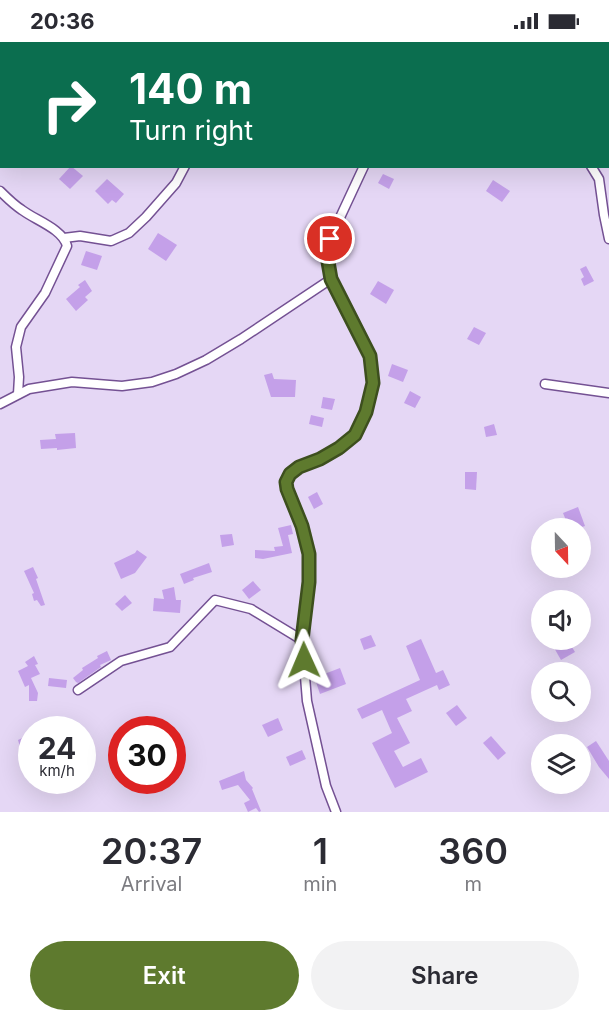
<!DOCTYPE html>
<style>
:root{--surface:#fff;--page:#f2f2f3;--text:#2b2b33;--muted:#7c7c81;--accent:#5e7a2e}
body{margin:0;font-family:Inter,sans-serif;background:var(--page);color:var(--text);height:100vh;display:flex;flex-direction:column;font-size:22px;white-space:nowrap}
*{box-sizing:border-box;margin:0}
p{font-size:20px;color:var(--muted)}
.icon{flex:none;width:33px;height:33px;fill:none;stroke:currentColor;stroke-width:2;stroke-linecap:round;stroke-linejoin:round}
.map{position:relative;height:770px;overflow:hidden}
.drawer{display:flex;flex-direction:column;background:var(--surface);flex:1}
.drawer>*{flex:none}
.banner{position:absolute;left:0px;top:0px;width:609px;height:126px;box-shadow:0 6px 24px #0002;background:#0b6e4f;color:#fff;overflow:hidden}
.needle{width:39px;rotate:158deg}
.fabs{position:absolute;left:531px;top:476px;display:grid;gap:12px}
.fabs a{display:grid;place-items:center;width:60px;height:60px;border-radius:50%;background:var(--surface);box-shadow:0 6px 24px #0002;font-size:30px}
.speed{position:absolute;left:18px;top:674px;display:flex;gap:12px;font-size:30px;font-weight:700;text-align:center}
.speed>*{display:grid;place-content:center;width:78px;height:78px;border-radius:50%;background:var(--surface);box-shadow:0 6px 24px #0002;line-height:1}
.speed small{font-size:15px;font-weight:400}
.speed .limit{border:9px solid #d22;background:#fff;color:#111}
.pin{position:absolute;display:grid;place-items:center;width:51px;height:51px;color:#fff;margin:-26px;border:3px solid #fff;border-radius:50%;box-shadow:0 2px 6px #0007}
.me{position:absolute;width:66px;margin:-33px;rotate:359deg;stroke-linejoin:round;filter:drop-shadow(0 0 4px #0008)}
.turn{display:flex;align-items:center;gap:21px;height:126px;padding:0 30px;font-size:27px}
.turn .icon{width:78px;height:78px;stroke-width:2.5}
.turn b{display:block;font-size:42px;line-height:51px}
.eta{display:flex;justify-content:space-evenly;align-items:center;height:102px;text-align:center}
.eta b{font-size:36px;font-weight:600;line-height:42px}
.action{display:flex;gap:12px;margin-top:auto;padding:12px 30px}
.action a{flex:1;height:69px;border-radius:36px;background:var(--accent);color:#fff;font-size:24px;font-weight:600;line-height:69px;text-align:center}
.action a+a{background:var(--page);color:var(--text)}
.status{display:flex;justify-content:space-between;align-items:center;height:42px;padding:0 30px;background:var(--surface);direction:ltr}
.status svg{height:16px;fill:currentColor}
.map>svg:first-child{display:block}
.building{fill:#c4a0e9}
.lines{fill:none;stroke-linecap:round;stroke-linejoin:round}
.minor-casing{stroke:#745193;stroke-width:11}
.minor{stroke:#fff;stroke-width:8}
.route-casing{stroke:#3d4f1e;stroke-width:15}
.route{stroke:#5e7a2e;stroke-width:10}
</style>
<div class="status"><b>20:36</b><svg viewBox="0 0 49 12"><path d="M0 12V9h3v3zM5 12V6h3v6zM10 12V3h3v9zM15 12V0h3v12zM26 1h20v11H26zM47 4h2v5h-2z"/></svg></div>
<div class="map">
<svg width="609" height="770" viewBox="0 0 609 770">
<rect width="100%" height="100%" fill="#e5d7f5"/>
<g class="building">
<polygon points="71,124 83,134 70,147 59,137"/>
<polygon points="383,132 394,137 389,147 378,141"/>
<polygon points="107,137 124,152 116,161 112,158 108,162 95,149"/>
<polygon points="493,138 510,149 502,160 486,149"/>
<polygon points="158,191 177,203 166,219 148,207"/>
<polygon points="86,209 102,214 97,228 81,223"/>
<polygon points="586,224 594,239 584,244 581,237 584,235 580,227"/>
<polygon points="85,238 92,249 85,255 88,258 76,269 66,257 80,245 78,243"/>
<polygon points="378,239 394,248 386,262 370,252"/>
<polygon points="474,285 486,291 479,303 467,297"/>
<polygon points="392,322 408,328 403,340 388,334"/>
<polygon points="272,331 274,337 296,338 295,355 271,355 264,333"/>
<polygon points="410,349 421,355 415,366 404,361"/>
<polygon points="323,355 335,357 332,368 321,366"/>
<polygon points="311,373 324,376 322,385 309,382"/>
<polygon points="494,382 497,393 486,395 484,385"/>
<polygon points="75,391 76,406 57,408 57,406 41,407 40,398 56,397 55,392"/>
<polygon points="465,430 477,430 476,448 465,447"/>
<polygon points="317,450 323,462 314,467 308,455"/>
<polygon points="578,465 585,484 579,486 569,486 563,471"/>
<polygon points="291,483 293,492 288,493 292,511 263,517 255,516 255,508 275,509 274,505 283,504 278,486"/>
<polygon points="232,492 234,503 222,505 220,493"/>
<polygon points="137,508 147,515 135,531 121,537 114,521 135,511"/>
<polygon points="209,521 212,530 193,536 194,538 184,542 180,532"/>
<polygon points="33,525 38,536 36,537 45,563 41,564 37,558 34,559 32,552 34,551 24,529"/>
<polygon points="253,539 261,548 249,557 242,548"/>
<polygon points="174,545 176,558 181,558 180,571 153,569 154,556 164,557 162,548"/>
<polygon points="125,553 132,561 122,569 115,562"/>
<polygon points="371,593 376,604 364,608 360,597"/>
<polygon points="421,597 436,631 443,628 450,643 439,648 437,643 406,657 412,669 397,676 410,701 394,709 403,725 421,716 428,730 395,746 372,701 392,691 382,668 362,677 357,667 420,638 406,604"/>
<polygon points="567,597 575,610 561,618 553,604"/>
<polygon points="107,609 111,618 100,623 101,625 78,641 76,640 73,636 83,628 82,626 98,616 97,614"/>
<polygon points="34,614 38,622 35,623 40,632 31,636 38,651 37,659 29,659 29,643 25,645 18,629 28,624 25,620"/>
<polygon points="318,621 319,634 340,626 346,642 320,652 313,631 311,631 311,622"/>
<polygon points="49,636 67,638 66,646 48,644"/>
<polygon points="457,663 467,676 456,684 446,671"/>
<polygon points="278,676 283,688 268,695 262,683"/>
<polygon points="29,693 32,704 21,708 18,698"/>
<polygon points="491,694 506,711 498,718 483,701"/>
<polygon points="596,699 609,719 609,737 599,725 587,705"/>
<polygon points="302,708 306,717 290,724 286,715"/>
<polygon points="244,729 246,738 253,746 252,747 261,769 259,770 256,766 248,770 244,761 250,758 238,743 222,748 219,739"/>
</g>
<g class="lines">
<g class="minor-casing">
<g id="minor">
<polyline points="219,2 219,0"/>
<polyline points="392,2 392,0"/>
<polyline points="591,124 599,137 604,173 609,197"/>
<path d="M 0,149 C 7,156 14,163 22,168 C 35,178 63,187 67,204 L 45,251 L 21,285 L 16,305 L 19,335 L 18,352"/>
<polyline points="64,196 80,194 111,199 129,191 146,175 176,141 185,124"/>
<polyline points="545,342 609,351"/>
<polyline points="0,362 29,347 72,340 122,344 152,340 176,332 206,318 241,297 331,237"/>
<polyline points="78,648 121,619 170,605 215,558 251,567 302,598"/>
<polyline points="336,770 326,744 307,659 302,598 309,540 309,512 302,484 287,447 286,440 290,432 299,425 320,417 339,406 355,393 366,370 373,341 370,314 331,237 327,214 330,197 364,124"/>
</g>
</g>
<use href="#minor" class="minor"/>
</g>
<g class="lines">
<g class="route-casing">
<polyline id="route" points="304,618 302,598 309,540 309,512 302,484 287,447 286,440 290,432 299,425 320,417 339,406 355,393 366,370 373,341 370,314 331,237 327,214 330,197"/>
</g>
<use href="#route" class="route"/>
</g>
</svg>
<div class="fabs">
<a><svg class="needle" viewBox="-14 -14 28 28"><path d="M0-13l5 13h-10z" fill="#e53935"/><path d="M0 13l5-13h-10z" fill="#7c7c81"/></svg></a>
<a><svg class="icon" aria-label="sound" viewBox="0 0 24 24"><path d="M4 9h4l5-4v14l-5-4H4zM17 9q2 3 0 6"/></svg></a>
<a><svg class="icon" aria-label="search" viewBox="0 0 24 24"><circle cx="10" cy="10" r="6"/><path d="M15 15l6 6"/></svg></a>
<a><svg class="icon" aria-label="layers" viewBox="0 0 24 24"><path d="M12 4l9 5-9 5-9-5zM3 14l9 5 9-5"/></svg></a>
</div>
<div class="speed"><div>24<small>km/h</small></div><div class="limit">30</div></div>
<div class="pin" style="left:330px;top:197px;background:#d93025"><svg class="icon" aria-label="arrive" viewBox="0 0 24 24"><path d="M6 21V4h12l-3 4 3 4H6"/></svg></div>
<svg class="me" style="left:304px;top:618px" viewBox="-20 -20 40 40"><path d="M0-17L14 15 0 8-14 15z" fill="#5e7a2e" stroke="#fff" stroke-width="4"/></svg>
<div class="banner">
<div class="turn"><svg class="icon" aria-label="right" viewBox="0 0 24 24"><path d="M7 20v-9h11M14 6l5 5-5 5"/></svg><div><b>140 m</b>Turn right</div></div>
</div>
</div>
<section class="drawer">
<div class="eta">
<div><b>20:37</b><p>Arrival</p></div>
<div><b>1</b><p>min</p></div>
<div><b>360</b><p>m</p></div>
</div>
<div class="action"><a>Exit</a><a>Share</a></div>
</section>
